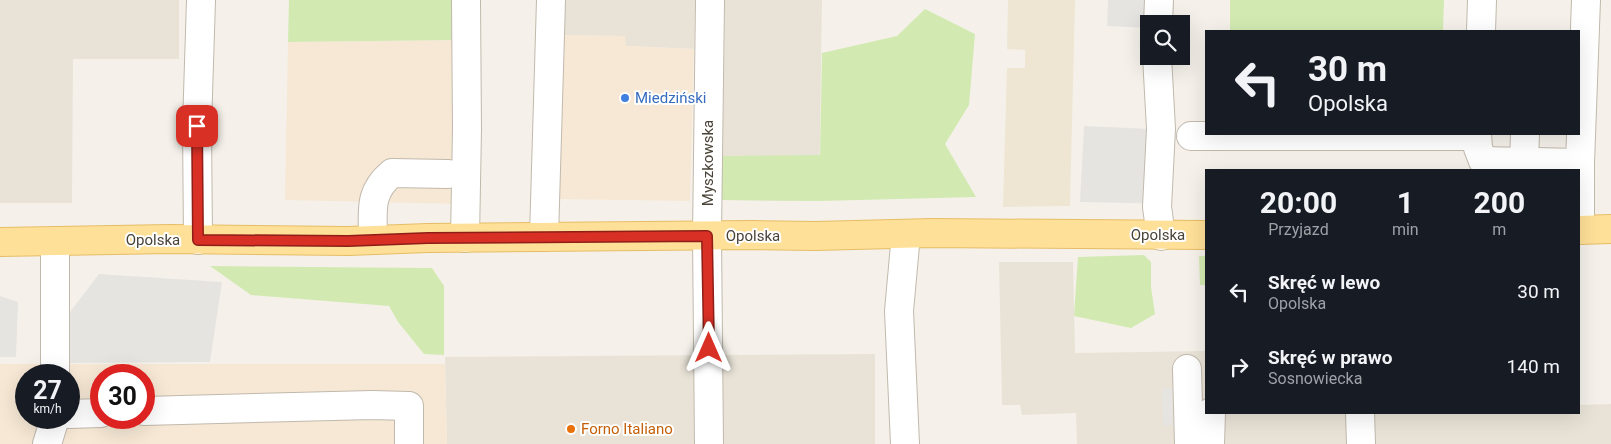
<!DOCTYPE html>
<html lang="pl">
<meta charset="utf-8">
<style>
:root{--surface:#171b24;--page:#20242c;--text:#f1f3f6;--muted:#9ea1a6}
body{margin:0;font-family:Roboto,sans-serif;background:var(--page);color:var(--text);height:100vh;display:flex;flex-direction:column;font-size:19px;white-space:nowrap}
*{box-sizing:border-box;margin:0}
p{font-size:16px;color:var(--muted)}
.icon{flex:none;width:28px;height:28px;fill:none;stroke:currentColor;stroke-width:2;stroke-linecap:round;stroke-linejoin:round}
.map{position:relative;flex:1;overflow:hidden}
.panel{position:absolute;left:1205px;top:169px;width:375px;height:245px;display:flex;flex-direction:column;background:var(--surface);border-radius:0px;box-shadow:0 5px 20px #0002}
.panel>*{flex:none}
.hud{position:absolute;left:1205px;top:30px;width:375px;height:105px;border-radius:0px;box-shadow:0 5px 20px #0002;background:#171b24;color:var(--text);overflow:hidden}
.controls{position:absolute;left:1140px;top:15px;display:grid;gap:10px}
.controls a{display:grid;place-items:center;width:50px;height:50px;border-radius:0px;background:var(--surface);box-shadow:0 5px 20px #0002;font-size:25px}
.speed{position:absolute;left:15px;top:364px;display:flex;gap:10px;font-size:25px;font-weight:700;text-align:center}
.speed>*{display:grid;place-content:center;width:65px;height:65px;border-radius:50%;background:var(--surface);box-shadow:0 5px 20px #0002;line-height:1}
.speed small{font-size:12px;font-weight:400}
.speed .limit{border:8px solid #d22;background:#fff;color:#111}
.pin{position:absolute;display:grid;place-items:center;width:42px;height:42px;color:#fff;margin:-21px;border-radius:10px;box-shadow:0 2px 8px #0006}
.me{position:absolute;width:55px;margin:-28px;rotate:0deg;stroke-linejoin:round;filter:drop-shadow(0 0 4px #0008)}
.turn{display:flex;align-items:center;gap:18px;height:105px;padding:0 20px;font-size:22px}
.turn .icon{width:65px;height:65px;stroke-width:2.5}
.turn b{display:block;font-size:35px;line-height:42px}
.eta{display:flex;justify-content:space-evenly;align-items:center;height:85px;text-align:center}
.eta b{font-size:30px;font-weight:700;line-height:35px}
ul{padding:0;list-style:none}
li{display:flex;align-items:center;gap:15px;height:75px;padding:0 20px}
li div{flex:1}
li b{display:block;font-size:19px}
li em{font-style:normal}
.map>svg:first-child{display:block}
.residential{fill:#e9e3d7}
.commercial{fill:#f7e8d5;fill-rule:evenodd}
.education{fill:#eee6d3}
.green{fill:#d2eab2}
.parking{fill:#e6e4e1}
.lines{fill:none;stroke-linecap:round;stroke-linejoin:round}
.minor-casing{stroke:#c1b9ac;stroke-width:30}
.major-casing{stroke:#e6bd66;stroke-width:30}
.minor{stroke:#fff;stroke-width:28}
.major{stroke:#ffe098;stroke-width:28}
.route-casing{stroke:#8d1f18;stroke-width:12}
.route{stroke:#d93025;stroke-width:9}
.shop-dot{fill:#3f7fe0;stroke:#fff;stroke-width:2}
.food-dot{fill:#e8710a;stroke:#fff;stroke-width:2}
.labels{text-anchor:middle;stroke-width:4;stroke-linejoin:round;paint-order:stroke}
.shop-label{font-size:15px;fill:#366cbe;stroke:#fff;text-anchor:start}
.street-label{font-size:15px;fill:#494237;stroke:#fff}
.food-label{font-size:15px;fill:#c56008;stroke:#fff;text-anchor:start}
</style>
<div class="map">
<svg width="1611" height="444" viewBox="0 0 1611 444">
<rect width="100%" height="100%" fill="#f5f1ea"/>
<g class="residential">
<polygon points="0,0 179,0 179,59 73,59 72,203 0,203"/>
<polygon points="538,0 695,0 694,49 625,46 625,36 561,35"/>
<polygon points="725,0 822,0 819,201 722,200"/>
<polygon points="999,262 1073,262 1075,353 1206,351 1206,412 1579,412 1579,405 1611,404 1611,444 1077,444 1076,413 1022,415 1020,405 1002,405"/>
<polygon points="875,354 875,444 447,444 445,357"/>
</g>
<g class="commercial">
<polygon points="561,35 625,36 626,46 694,49 690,201 553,199"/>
<polygon points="459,40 459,204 285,200 288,42"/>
<path d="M 0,364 L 445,364 L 447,444 L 0,444 ZM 26,375 L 69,375 L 69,418 L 26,418 ZM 101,375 L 144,375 L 144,418 L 101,418 Z"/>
</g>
<polygon class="education" points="1008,0 1075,0 1070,206 1003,207 1007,68 1025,68 1025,50 1007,49"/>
<g class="green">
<polygon points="289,0 459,0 459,40 288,42"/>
<polygon points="1230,0 1444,0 1443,30 1463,31 1230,31"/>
<polygon points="925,9 975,34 969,105 945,144 976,197 819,201 722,200 722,156 820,155 822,53 897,36"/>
<polygon points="1144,255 1151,262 1151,287 1155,314 1131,328 1074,316 1078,257"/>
<polygon points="1199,256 1206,256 1206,285 1200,285"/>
<polygon points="210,266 432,268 444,286 444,355 424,354 398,322 389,306 251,295"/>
</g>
<g class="parking">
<polygon points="1108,0 1174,0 1174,9 1159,8 1149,28 1107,26"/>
<polygon points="1084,126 1173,130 1170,204 1080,202"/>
<polygon points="99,274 222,282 210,362 67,363 67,316"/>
<polygon points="0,296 18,302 16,357 0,357"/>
<polygon points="1162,388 1179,388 1180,425 1163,426"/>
</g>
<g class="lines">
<g class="minor-casing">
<g id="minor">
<polyline points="1158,24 1159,0"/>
<polyline points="1481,31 1482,0"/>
<polyline points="1157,56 1161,129 1157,207 1161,236"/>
<polyline points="1477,134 1478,148 1483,161 1580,163"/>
<polyline points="1191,136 1477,136"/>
<polyline points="1524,162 1525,134"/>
<polyline points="1580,230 1580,163 1586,0"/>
<polyline points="544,237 551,0"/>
<polyline points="465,238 467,129 466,0"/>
<polyline points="198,240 197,126 201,0"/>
<path d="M 373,240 C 373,211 368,193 392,173 L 448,174"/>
<polyline points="1187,369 1189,444"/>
<polyline points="55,375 55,241"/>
<polyline points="144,411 372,405 409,406 409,444"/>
<polyline points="1360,412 1361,444"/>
<polyline points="69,414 101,413"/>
<polyline points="47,444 55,418"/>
<polyline points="709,444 707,236 710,0"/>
<polyline points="905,444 899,311 906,234"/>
<polyline points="1210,444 1211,412"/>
</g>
</g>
<g class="major-casing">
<g id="major">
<polyline points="1579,230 1611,229"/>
<polyline points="0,242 170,239 348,241 428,238 753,235 815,236 932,233 1206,235"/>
</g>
</g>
<use href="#minor" class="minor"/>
<use href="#major" class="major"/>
</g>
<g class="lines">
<g class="route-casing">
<polyline id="route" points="197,126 198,240 348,241 428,238 707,236 709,348"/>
</g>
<use href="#route" class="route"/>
</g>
<circle class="shop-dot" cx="625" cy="98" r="5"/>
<circle class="food-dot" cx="571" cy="429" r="5"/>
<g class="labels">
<g class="shop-label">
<text x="635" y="103">Miedziński</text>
</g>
<g class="street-label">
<text transform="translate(708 163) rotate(-90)" y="5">Myszkowska</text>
<text x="1158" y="240">Opolska</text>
<text x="753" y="241">Opolska</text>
<text x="153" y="245">Opolska</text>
</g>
<g class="food-label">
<text x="581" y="434">Forno Italiano</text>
</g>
</g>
</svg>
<div class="controls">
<a><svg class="icon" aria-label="search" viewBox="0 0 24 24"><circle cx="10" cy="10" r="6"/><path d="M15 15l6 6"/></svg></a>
</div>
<div class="speed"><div>27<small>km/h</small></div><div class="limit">30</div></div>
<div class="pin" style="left:197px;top:126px;background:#d93025"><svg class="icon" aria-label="arrive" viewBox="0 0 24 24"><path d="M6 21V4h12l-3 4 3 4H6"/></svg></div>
<svg class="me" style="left:709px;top:348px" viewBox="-20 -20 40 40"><path d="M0-17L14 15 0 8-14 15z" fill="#d93025" stroke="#fff" stroke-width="4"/></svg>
<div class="hud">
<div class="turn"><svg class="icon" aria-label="left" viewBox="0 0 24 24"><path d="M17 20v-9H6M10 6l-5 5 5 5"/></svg><div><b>30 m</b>Opolska</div></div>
</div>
<section class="panel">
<div class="eta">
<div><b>20:00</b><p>Przyjazd</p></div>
<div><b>1</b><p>min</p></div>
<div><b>200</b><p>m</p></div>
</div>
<ul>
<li><svg class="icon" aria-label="left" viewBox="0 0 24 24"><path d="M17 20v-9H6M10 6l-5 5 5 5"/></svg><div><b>Skręć w lewo</b><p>Opolska</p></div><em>30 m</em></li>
<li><svg class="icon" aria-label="right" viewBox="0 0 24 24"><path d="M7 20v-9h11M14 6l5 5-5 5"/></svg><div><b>Skręć w prawo</b><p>Sosnowiecka</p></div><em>140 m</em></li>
</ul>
</section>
</div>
